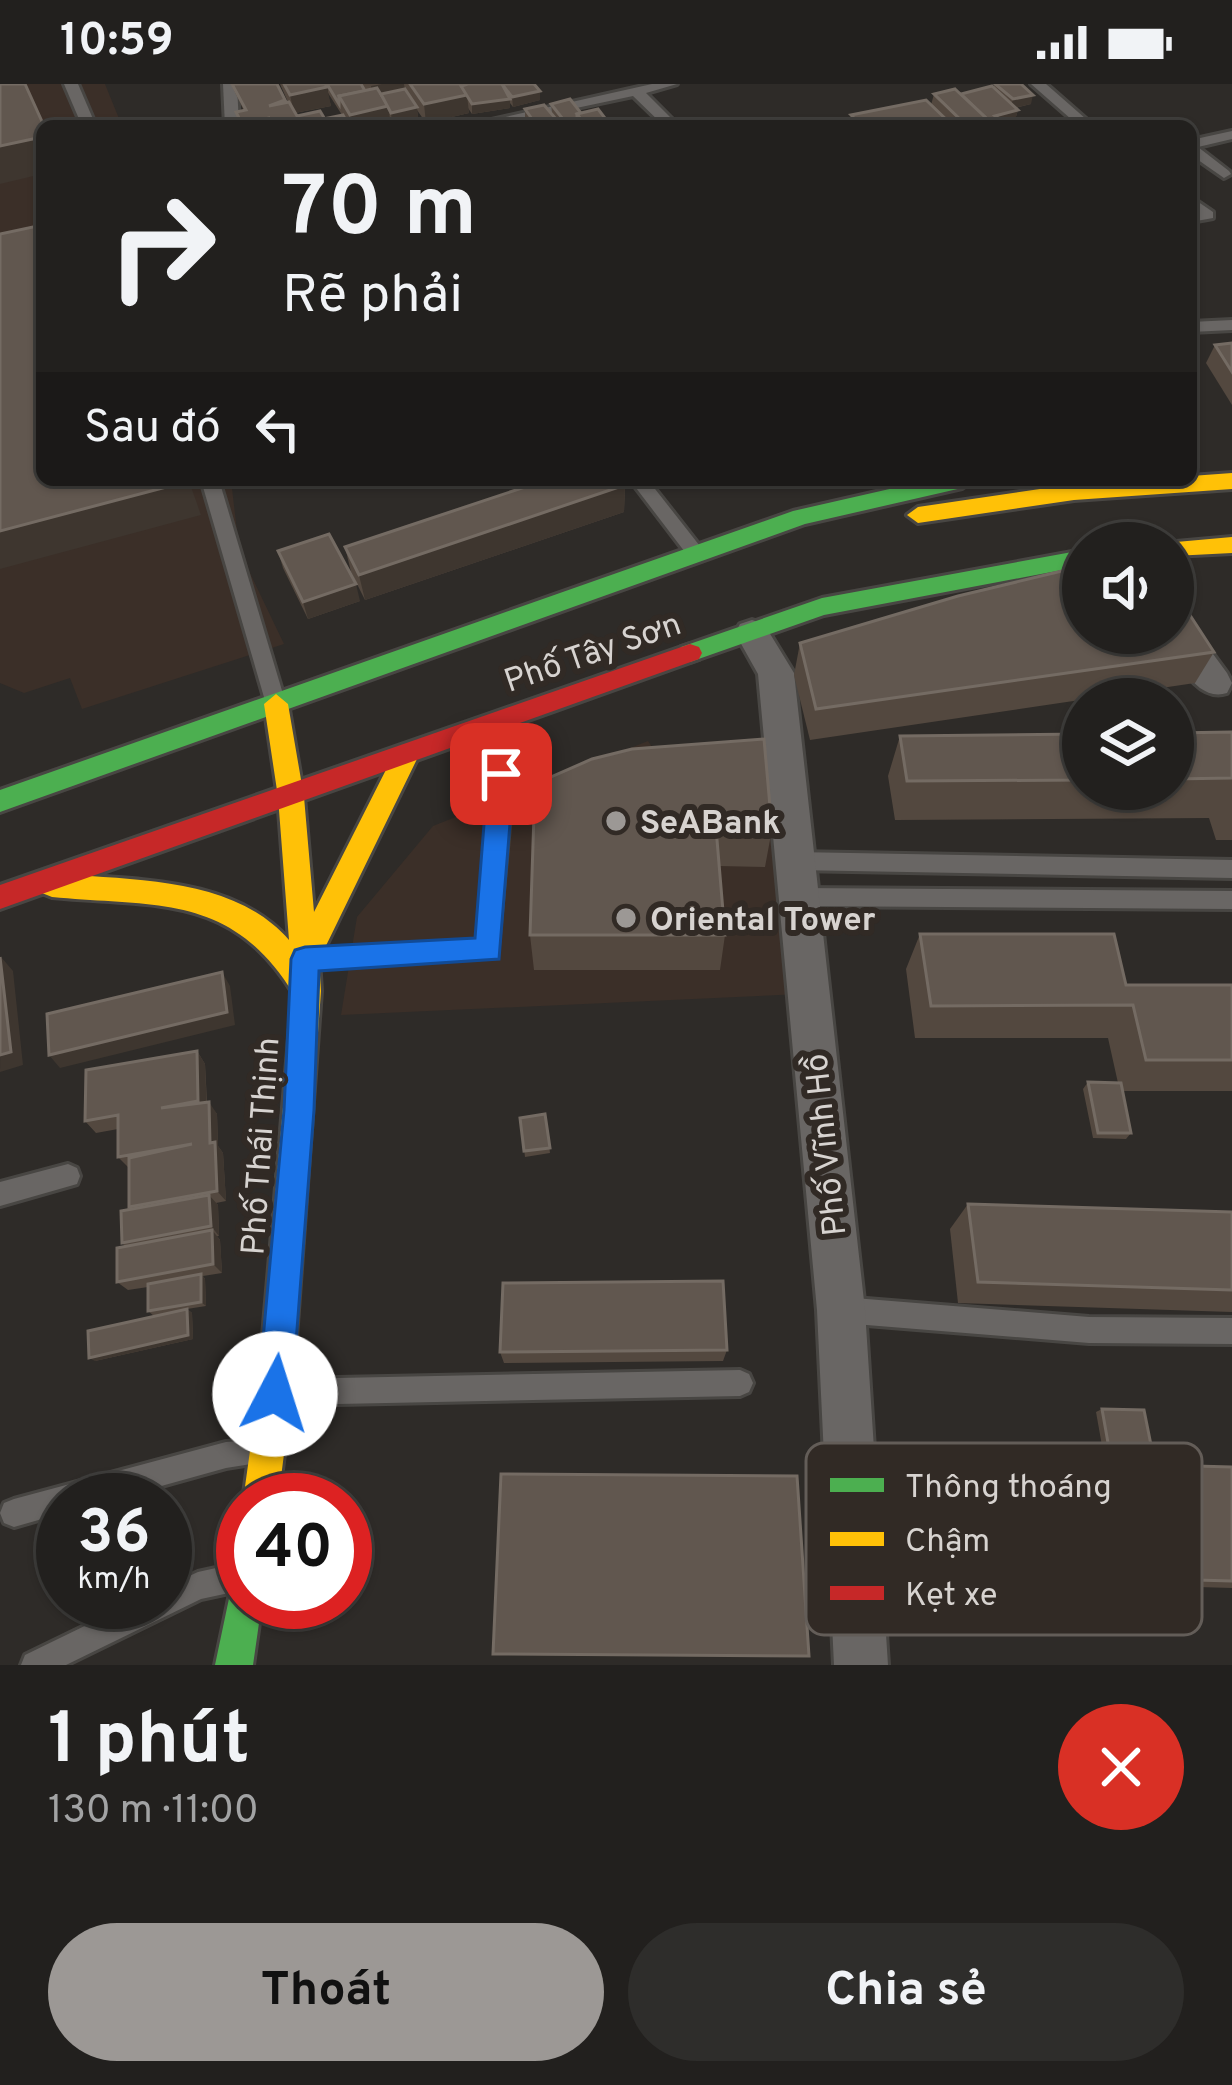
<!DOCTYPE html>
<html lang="vi">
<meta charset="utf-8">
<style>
:root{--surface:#22201e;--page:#2e2d2b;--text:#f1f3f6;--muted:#a2a3a4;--line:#3f3e3c;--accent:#9c9895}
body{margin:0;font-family:Overpass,sans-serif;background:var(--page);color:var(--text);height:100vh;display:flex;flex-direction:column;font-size:45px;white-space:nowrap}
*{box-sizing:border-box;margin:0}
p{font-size:39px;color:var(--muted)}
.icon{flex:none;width:66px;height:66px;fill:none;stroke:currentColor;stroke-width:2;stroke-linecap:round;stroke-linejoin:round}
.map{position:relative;height:1581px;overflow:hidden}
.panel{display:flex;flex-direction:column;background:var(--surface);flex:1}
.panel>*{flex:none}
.top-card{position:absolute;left:36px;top:36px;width:1161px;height:366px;border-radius:18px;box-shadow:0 3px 9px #0004,0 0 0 3px var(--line);background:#22201e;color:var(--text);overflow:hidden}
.controls{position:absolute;left:1062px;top:438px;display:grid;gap:24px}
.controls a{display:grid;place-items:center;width:132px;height:132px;border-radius:50%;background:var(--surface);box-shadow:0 3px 9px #0004,0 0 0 3px var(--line);font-size:60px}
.speed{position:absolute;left:36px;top:1389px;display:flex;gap:24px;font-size:60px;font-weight:700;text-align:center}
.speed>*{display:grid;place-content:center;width:156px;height:156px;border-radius:50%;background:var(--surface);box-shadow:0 3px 9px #0004,0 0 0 3px var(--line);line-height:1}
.speed small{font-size:30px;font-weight:400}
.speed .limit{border:18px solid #d22;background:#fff;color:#111}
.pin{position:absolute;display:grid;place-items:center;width:102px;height:102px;color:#fff;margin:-51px;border-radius:24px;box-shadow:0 6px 18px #0006}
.me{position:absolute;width:132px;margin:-66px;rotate:5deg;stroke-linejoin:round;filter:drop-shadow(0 0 9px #0008)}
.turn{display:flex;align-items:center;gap:42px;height:252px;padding:0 48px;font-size:54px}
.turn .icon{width:156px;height:156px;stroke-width:2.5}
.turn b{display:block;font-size:84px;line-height:102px}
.then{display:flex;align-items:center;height:114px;padding:0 48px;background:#0003;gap:24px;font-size:45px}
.round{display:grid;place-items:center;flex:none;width:126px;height:126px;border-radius:63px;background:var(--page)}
.overview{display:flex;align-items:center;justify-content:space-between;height:204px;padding:0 48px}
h1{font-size:72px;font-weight:700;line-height:90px}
.primary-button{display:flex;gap:24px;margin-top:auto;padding:24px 48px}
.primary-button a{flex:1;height:138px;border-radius:72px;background:var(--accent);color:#111;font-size:48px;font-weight:700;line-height:138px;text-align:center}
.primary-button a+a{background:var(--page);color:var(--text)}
.status{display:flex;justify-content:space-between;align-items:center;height:84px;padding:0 60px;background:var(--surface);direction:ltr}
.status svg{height:33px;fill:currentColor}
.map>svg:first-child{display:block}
.built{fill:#3b2f28}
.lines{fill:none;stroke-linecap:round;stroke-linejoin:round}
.lane-casing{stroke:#484643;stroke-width:6}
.street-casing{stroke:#484643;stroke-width:6}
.fast-casing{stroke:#484643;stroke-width:6}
.slow-casing{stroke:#484643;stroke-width:6}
.jam-casing{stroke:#484643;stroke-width:6}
.lane{fill:#696664;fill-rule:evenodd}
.street{fill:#696664;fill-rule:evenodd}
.fast{fill:#4caf50;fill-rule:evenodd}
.slow{fill:#ffc107;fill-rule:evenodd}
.jam{fill:#c62828;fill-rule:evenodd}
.wall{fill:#53483f}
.shaded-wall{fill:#3e362f}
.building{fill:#61574f;stroke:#746b63;stroke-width:3}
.route{fill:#1a73e8;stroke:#114b97;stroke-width:3}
.poi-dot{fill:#9c9895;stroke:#312a25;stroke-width:4.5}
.labels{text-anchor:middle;stroke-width:12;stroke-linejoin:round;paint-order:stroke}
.street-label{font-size:33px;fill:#d7d3d0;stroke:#312a25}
.poi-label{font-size:33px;font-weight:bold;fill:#d7d3d0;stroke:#312a25;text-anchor:start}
.key{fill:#312a25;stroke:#635d58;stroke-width:3}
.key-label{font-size:33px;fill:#d7d3d0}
</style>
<div class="status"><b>10:59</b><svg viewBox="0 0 49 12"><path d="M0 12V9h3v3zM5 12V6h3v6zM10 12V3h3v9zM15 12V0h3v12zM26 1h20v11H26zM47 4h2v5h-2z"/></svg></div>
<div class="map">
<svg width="1232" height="1581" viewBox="0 0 1232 1581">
<rect width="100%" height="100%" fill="#2e2b28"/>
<g class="built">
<polygon points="0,0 105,0 122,42 42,42 42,396 231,396 237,447 249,487 284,560 82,625 70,594 24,609 0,599"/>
<polygon points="648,657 668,687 771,673 803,910 341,931 357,833 433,742"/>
</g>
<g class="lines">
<g class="lane-casing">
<g id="lane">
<polygon points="64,0 78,0 96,42 82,42"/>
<polygon points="223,0 237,0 239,42 225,42"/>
<polygon points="652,0 677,0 646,9 679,42 664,42 633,12 491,42 465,42"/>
<polygon points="1031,0 1046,0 1094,42 1079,42"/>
<polygon points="876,29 881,30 881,36 856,42 832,42"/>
<polygon points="1232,47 1232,55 1198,63 1229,87 1231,90 1224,94 1191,71 1191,56"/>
<polygon points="1191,113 1213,128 1213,134 1191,138 1191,130 1196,129 1191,124"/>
<polygon points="1232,236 1232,246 1191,248 1191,238"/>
<polygon points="201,396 219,396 286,620 283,625 269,625 266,620"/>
<polygon points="630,396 648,396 703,466 703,476 691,476"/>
<polygon points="509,626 519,634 497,873 312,885 304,882 301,875 304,868 312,865 479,857 491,690 499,634"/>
<polygon points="795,768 1232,776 1232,794 795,786 788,783 785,777 788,771"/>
<polygon points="799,804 1232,807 1232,825 799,822 791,819 788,813 791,807"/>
<polygon points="68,1080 77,1084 80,1092 77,1100 0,1122 0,1098"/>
<polygon points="842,1213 1089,1233 1232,1234 1232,1260 1089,1259 842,1239 833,1235 829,1226 833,1217"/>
<polygon points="740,1286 749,1290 753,1299 749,1308 740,1312 288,1321 279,1317 275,1308 279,1299 288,1295"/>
<polygon points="255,1356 264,1360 268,1369 264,1378 226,1384 111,1416 63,1416 63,1429 14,1443 4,1439 0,1429 4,1419 14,1415 226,1358"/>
<polygon points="243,1478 243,1506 201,1515 66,1581 21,1581 25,1571 134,1518 165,1518 165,1503 198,1488"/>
</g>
</g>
<g class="street-casing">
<g id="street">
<path d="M 1173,528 L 1185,532 L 1227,589 L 1232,599 L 1227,609 C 1195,619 1177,573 1161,550 L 1173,549 Z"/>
<polygon points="752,536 764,540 794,589 865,1226 888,1581 834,1581 817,1226 758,590 735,549 740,540"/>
</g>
</g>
<g class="fast-casing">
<g id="fast">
<polygon points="929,396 973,396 962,404 805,440 0,728 0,706 793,427"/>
<polygon points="1083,466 1083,482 824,531 690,578 678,569 681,563 822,514"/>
<polygon points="243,1500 243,1518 262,1518 253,1581 215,1581 231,1505"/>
</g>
</g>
<g class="slow-casing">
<g id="slow">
<polygon points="1232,389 1232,405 1074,416 918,439 907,431 918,423 1074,400 1191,396 1191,392"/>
<polygon points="1232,453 1232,469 1173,472 1173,459 1165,459"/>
<path d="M 276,610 L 288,620 L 304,713 L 314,828 L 396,666 L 405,663 L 418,673 L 319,876 L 321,907 L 292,1309 L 278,1416 L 243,1417 L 258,1309 L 293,909 C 231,809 156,823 52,813 L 42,809 L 38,801 L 42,793 L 52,789 C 131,797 232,791 289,856 L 278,713 L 264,620 Z"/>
</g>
</g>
<g class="jam-casing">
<polygon id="jam" points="690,560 699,563 702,569 699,575 0,825 0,801"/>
</g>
<use href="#lane" class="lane"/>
<use href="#street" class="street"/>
<use href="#fast" class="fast"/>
<use href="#slow" class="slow"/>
<use href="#jam" class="jam"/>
</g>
<g class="wall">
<polygon points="231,0 286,19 288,18 280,0 325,0 331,22 295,29 297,32 329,42 240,42 236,28 244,27"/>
<polygon points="327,0 534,0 540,16 513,23 510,19 510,24 472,30 468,24 469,29 426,39 417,26 418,33 392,38 390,35 391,41 385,42 330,42 328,34 342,31 328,9"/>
<polygon points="994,0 1031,20 1015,24 1018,26 1015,36 1003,39 1003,42 851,42 849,40 851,31 931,21 934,10 961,10 994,4"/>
<polygon points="551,20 581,29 611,42 531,42 525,35 525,25 552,29"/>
<polygon points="1232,259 1232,321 1206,279 1215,261"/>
<polygon points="625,401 624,428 365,516 351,488 345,463"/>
<polygon points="278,467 360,517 308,535 283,484"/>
<polygon points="800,559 1214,568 1195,599 810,656 794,591"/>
<polygon points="1232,648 1232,756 1216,756 1209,734 895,736 888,692 900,652 1083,650 1083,705 1173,705 1173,649"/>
<polygon points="535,700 772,745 765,783 719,782 725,851 720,886 534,886 530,851"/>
<polygon points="920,850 1126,901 1232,901 1232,1007 1122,1007 1131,1049 1126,1055 1093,1054 1083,1005 1088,998 1118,999 1108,954 915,954 906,885"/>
<polygon points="197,967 205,980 207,1018 217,1030 218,1062 223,1069 226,1117 216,1119 218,1121 219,1152 217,1152 220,1156 222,1189 203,1192 205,1195 206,1222 187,1225 192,1229 193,1255 95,1277 154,1232 148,1227 148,1203 128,1206 117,1198 126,1163 122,1159 132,1125 129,1123 129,1084 118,1073 118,1045 96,1049 85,1037"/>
<polygon points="545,1030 550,1069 525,1073 520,1034"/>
<polygon points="968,1120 1232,1128 1232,1228 958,1219 950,1145"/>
<polygon points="727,1266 723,1277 504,1279 500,1268"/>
<polygon points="1102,1325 1153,1371 1146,1374 1104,1373 1096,1328"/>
<polygon points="1005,1377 1232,1383 1232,1504 1162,1502 1158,1478 1113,1477 1117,1506 1087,1511 997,1509 982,1390"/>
<polygon points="493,1570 809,1572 498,1571"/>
</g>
<g class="shaded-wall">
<polygon points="382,0 404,0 406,14 374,21 371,2"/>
<polygon points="327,3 331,22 294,29 290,11"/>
<polygon points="540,7 540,16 513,23 512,13"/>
<polygon points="467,11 469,29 426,39 424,20"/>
<polygon points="1033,11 1031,20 1010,25 1013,15"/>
<polygon points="510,15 510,24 472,30 472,20"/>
<polygon points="388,22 391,41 352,42 350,31"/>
<polygon points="417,23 418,33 392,38 391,29"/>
<polygon points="1018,26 1015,36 993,41 995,32"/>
<polygon points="269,34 270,42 242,42 242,40"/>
<polygon points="986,34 985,42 964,42 964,39"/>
<polygon points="42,53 42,90 0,100 0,62"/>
<polygon points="189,397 201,431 0,485 0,447"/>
<polygon points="625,401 624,428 365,516 359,491"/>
<polygon points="356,500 360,517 308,535 303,518"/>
<polygon points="1,873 13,887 23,981 0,988"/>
<polygon points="222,888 230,902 235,941 60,984 49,971"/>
<polygon points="197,967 205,980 207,1029 198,1017"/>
<polygon points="209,1018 217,1030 218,1062 223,1069 226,1117 217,1107 210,1059"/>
<polygon points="209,1111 218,1121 219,1152 211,1142"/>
<polygon points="212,1146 220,1156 222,1189 213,1180"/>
<polygon points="201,1190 205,1195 206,1222 201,1218"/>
<polygon points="187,1225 192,1229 193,1255 95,1277 89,1274"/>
</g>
<g class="building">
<polygon points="0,0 25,0 44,42 42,42 42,53 0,62"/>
<polygon points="232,0 277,0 285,16 269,22 289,18 297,32 320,27 329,42 273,42 269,34 242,40 236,28 246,26"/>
<polygon points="284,0 325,0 327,3 290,11"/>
<polygon points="327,0 361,0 365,7 339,12 339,20"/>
<polygon points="410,0 460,0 467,11 424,20"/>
<polygon points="468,0 502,0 510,15 472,20 461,2"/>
<polygon points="502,0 534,0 540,7 512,13"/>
<polygon points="995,0 1021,0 1033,11 1013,15"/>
<polygon points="992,2 1018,26 995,32 1004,39 988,42 985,40 986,34 961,10"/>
<polygon points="377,4 388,22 350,31 339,12"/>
<polygon points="405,5 417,23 391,29 381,10"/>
<polygon points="955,5 986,34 964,39 934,10"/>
<polygon points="570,15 581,29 577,30 577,36 566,39 551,20"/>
<polygon points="926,16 953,42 862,42 851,31"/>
<polygon points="544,21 562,42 537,42 525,25"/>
<polygon points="598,25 611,42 586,42 577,30"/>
<polygon points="343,31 349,42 333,42 328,34"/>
<polygon points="42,141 42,396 189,397 0,447 0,150"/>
<polygon points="1232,259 1232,288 1215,261"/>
<polygon points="546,396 621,396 625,401 359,491 345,463"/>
<polygon points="329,450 356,500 303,518 278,467"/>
<polygon points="1083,482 1083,549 1173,549 1173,505 1214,568 816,625 800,559 958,512"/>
<polygon points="1232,648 1232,694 1173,695 1173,649"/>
<polygon points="1083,650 1083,696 907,697 900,652"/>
<polygon points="764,655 772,745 716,744 725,851 530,851 535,700 592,675 632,665"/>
<polygon points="920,850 1114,850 1126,901 1232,901 1232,976 1146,976 1133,921 931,922"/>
<polygon points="0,873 11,968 0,971"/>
<polygon points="222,888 227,928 49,971 47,930"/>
<polygon points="197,967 198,1017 161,1024 209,1018 210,1059 215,1058 217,1107 129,1123 129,1074 192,1060 118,1073 118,1031 85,1037 86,986"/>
<polygon points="1088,998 1121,999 1131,1049 1098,1049"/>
<polygon points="545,1030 550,1064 524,1067 520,1034"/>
<polygon points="209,1111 211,1142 122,1159 121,1127"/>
<polygon points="968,1120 1232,1128 1232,1206 978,1198"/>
<polygon points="212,1146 213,1180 117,1198 117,1164"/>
<polygon points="201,1190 201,1218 148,1227 148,1200"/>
<polygon points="723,1197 727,1266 500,1268 503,1199"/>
<polygon points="187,1225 188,1251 89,1274 88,1247"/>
<polygon points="1102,1325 1144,1326 1153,1371 1110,1370"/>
<polygon points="1005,1377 1232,1383 1232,1497 1197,1496 1192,1470 1112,1468 1117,1506 1022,1503"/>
<polygon points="501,1390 797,1392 809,1572 493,1570"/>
</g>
<polygon class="route" points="501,680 514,690 499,875 319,887 314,1026 292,1310 287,1322 275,1327 263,1322 258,1310 284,1026 291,875 295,866 305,863 475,854 488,690"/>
<g class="poi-dot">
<circle cx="616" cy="737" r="12"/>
<circle cx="626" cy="834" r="12"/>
</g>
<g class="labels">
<g class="street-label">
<text transform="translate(592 567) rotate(-19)" y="12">Phố Tây Sơn</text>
<text transform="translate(824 1061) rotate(-96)" y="12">Phố Vĩnh Hồ</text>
<text transform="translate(259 1062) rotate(-86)" y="12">Phố Thái Thịnh</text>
</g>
<g class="poi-label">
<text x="640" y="749">SeABank</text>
<text x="650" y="846">Oriental Tower</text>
</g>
</g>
<rect x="806" y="1359" width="396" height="192" rx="18" class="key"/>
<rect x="830" y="1394" width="54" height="14" fill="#4caf50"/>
<rect x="830" y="1448" width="54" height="14" fill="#ffc107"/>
<rect x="830" y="1502" width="54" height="14" fill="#c62828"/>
<g class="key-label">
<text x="905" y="1413">Thông thoáng</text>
<text x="905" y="1467">Chậm</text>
<text x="905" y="1521">Kẹt xe</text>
</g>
</svg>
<div class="controls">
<a><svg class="icon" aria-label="sound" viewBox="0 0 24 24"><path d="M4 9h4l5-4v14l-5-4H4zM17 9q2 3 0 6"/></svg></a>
<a><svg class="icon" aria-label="layers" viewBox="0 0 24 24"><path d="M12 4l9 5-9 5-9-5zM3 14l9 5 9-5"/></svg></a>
</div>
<div class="speed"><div>36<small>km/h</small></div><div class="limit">40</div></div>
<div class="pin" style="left:501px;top:690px;background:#d93025"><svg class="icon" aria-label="arrive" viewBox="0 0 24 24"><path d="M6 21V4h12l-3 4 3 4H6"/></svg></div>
<svg class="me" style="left:275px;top:1310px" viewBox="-20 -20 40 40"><circle r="19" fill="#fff"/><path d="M0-13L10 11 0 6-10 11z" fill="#1a73e8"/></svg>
<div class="top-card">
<div class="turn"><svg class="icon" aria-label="right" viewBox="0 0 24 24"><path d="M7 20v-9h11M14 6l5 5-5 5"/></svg><div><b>70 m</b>Rẽ phải</div></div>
<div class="then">Sau đó<svg class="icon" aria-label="left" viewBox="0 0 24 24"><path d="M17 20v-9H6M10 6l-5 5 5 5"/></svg></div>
</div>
</div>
<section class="panel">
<div class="overview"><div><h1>1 phút</h1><p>130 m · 11:00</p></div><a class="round" style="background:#d93025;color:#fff"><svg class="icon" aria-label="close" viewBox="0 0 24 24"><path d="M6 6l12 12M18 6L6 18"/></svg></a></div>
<div class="primary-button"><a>Thoát</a><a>Chia sẻ</a></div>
</section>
